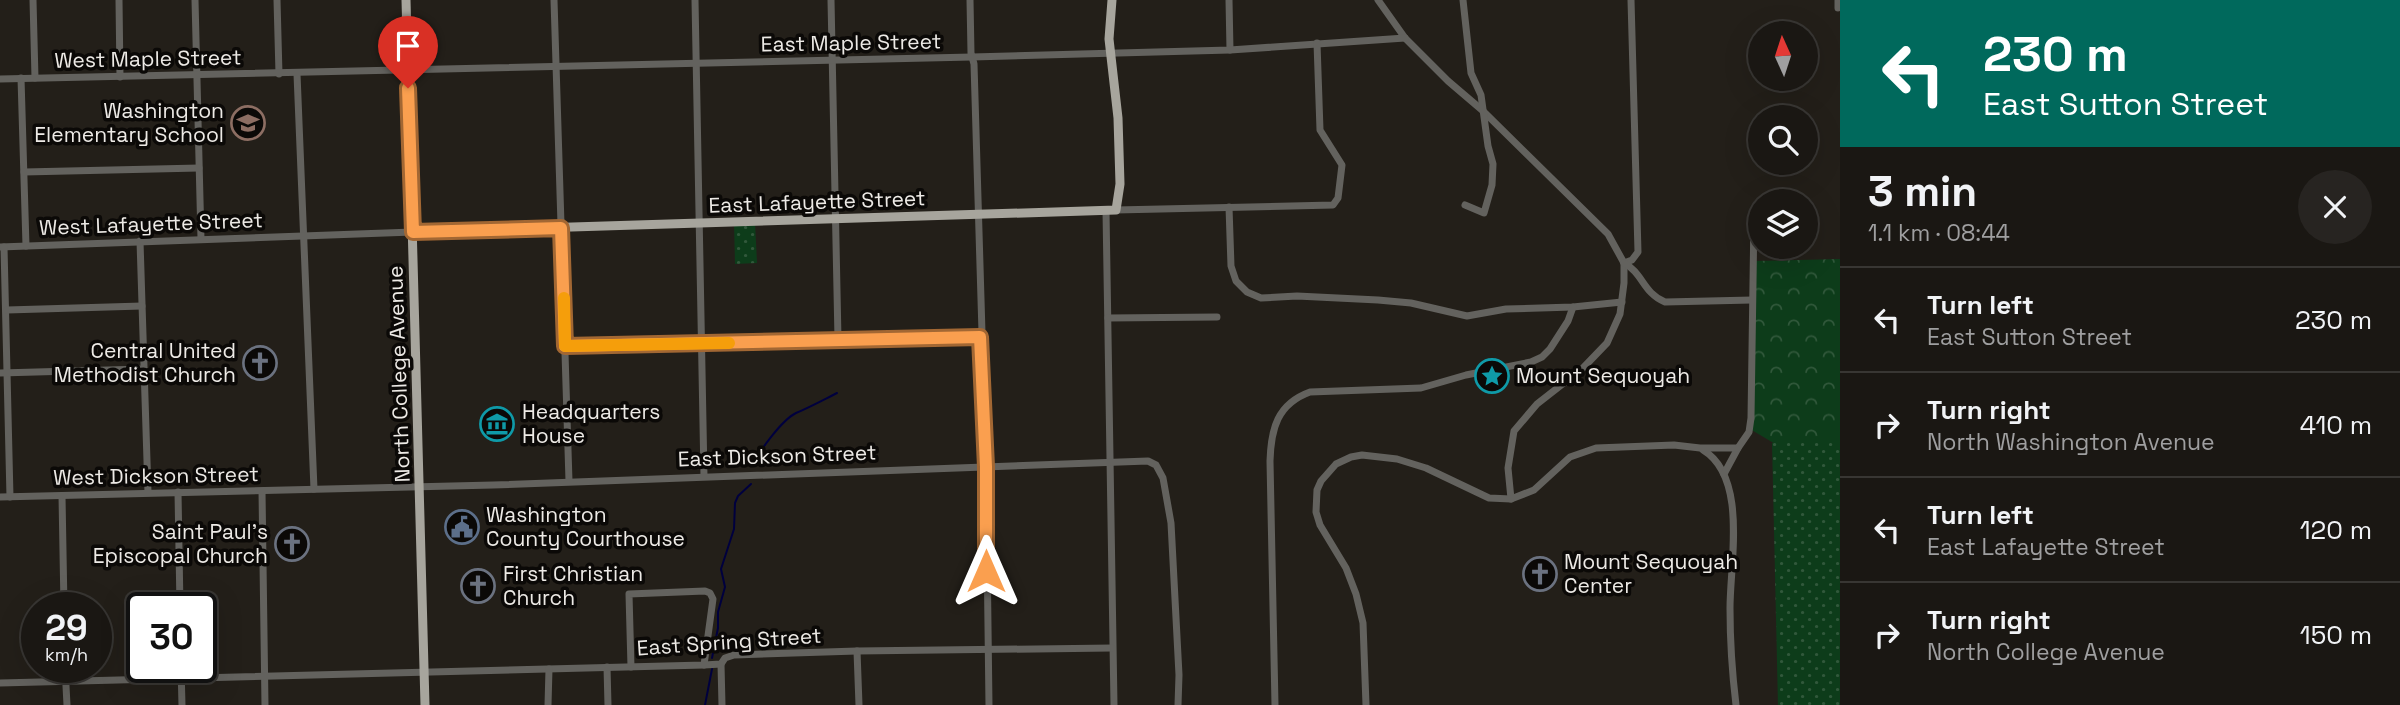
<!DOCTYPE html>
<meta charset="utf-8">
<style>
:root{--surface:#1a1713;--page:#272421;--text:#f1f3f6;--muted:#9f9fa0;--line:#383633}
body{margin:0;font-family:"Space Grotesk",sans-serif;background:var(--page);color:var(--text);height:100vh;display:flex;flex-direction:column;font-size:26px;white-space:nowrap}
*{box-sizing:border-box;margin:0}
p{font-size:23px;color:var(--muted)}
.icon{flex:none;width:38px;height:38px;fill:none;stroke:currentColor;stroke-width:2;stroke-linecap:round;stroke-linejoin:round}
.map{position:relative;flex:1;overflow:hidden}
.details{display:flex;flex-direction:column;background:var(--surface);width:560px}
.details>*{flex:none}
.guide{background:#00695c;color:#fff;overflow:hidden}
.needle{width:46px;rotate:357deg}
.controls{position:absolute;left:1748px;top:21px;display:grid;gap:14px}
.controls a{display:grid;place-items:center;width:70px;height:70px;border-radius:50%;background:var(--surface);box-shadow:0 7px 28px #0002,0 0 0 2px var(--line);font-size:35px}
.speed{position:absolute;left:21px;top:592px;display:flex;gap:14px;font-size:35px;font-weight:700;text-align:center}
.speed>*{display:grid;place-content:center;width:91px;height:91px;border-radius:50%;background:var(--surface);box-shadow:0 7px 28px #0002,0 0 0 2px var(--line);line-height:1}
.speed small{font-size:18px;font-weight:400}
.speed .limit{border:4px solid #111;border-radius:10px;background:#fff;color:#111}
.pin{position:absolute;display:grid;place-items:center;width:60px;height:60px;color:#fff;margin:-72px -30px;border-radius:50% 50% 50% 0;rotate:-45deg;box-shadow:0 0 7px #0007}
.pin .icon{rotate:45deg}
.me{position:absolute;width:77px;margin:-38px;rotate:0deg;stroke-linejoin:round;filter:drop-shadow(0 0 5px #0008)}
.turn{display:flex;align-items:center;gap:24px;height:147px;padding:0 28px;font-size:32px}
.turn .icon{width:91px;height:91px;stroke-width:2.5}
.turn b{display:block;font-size:49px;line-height:60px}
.round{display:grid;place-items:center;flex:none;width:74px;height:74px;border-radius:37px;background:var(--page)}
.head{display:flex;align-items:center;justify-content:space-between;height:119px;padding:0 28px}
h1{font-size:42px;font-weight:700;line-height:52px}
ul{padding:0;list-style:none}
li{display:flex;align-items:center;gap:21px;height:105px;padding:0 28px;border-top:2px solid var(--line)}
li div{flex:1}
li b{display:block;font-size:26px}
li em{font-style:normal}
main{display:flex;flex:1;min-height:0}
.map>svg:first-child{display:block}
.forest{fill:url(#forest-crowns)}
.park{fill:url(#park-dots)}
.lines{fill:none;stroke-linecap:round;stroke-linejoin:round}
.stream{stroke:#00003e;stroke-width:2}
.minor{stroke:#63625e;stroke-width:7}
.major{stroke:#a7a59d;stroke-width:9}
.route-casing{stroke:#a26733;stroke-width:18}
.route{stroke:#fa9f4f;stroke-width:12}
.slow{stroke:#f59e0b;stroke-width:12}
.labels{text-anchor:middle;stroke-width:7;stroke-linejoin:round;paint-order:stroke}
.street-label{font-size:21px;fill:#edeae6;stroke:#0b0907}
.poi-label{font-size:21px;fill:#edeae6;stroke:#0b0907;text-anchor:start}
</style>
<main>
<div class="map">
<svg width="1840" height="705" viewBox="0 0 1840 705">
<defs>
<pattern id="forest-crowns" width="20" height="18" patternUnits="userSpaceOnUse" patternTransform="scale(1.75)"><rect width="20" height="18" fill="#0d3c1a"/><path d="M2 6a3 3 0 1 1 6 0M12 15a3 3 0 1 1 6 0" fill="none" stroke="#31583b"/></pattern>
<pattern id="park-dots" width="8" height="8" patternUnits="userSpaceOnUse" patternTransform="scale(1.75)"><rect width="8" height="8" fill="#0d3c1a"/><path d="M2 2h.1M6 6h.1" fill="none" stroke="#31583b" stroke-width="1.8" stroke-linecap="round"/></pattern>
</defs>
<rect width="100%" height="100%" fill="#231f19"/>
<polygon class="forest" points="1840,259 1840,705 1777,445 1750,429 1753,261"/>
<g class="park">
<polygon points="734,222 755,222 757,263 735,264"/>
<polygon points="1840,441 1840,705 1778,705 1772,443"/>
</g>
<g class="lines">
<g class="stream">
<path d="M 753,465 C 759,451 782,420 796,413 C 810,407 823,400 837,393"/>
<polyline points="712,658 718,628 718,612 725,587 721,569 734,529 735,503 738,496 751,484"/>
<polyline points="705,705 712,669"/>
</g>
<g class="minor">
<polyline points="33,0 35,78"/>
<polyline points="119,0 120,77"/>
<polyline points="195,0 201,239"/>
<polyline points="277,0 279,74"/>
<polyline points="554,0 569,481"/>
<polyline points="695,0 704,476"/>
<polyline points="831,0 838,339"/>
<polyline points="970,0 971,53 974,64 986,467 989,705"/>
<polyline points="1229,0 1230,50"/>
<polyline points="1378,0 1405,38 1448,81 1482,110 1608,234 1624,263 1624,283 1620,314 1607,343 1583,368 1537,404 1514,431 1508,468 1511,499"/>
<polyline points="1463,0 1471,73 1481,95 1488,146 1493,164 1492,185 1484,213 1465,205"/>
<polyline points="1838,0 1838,8"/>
<polyline points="297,74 314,489"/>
<polyline points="21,78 26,246"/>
<polyline points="0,79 972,57 1230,50 1405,38"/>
<polyline points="24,172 199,168"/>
<polyline points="1229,207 1231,266 1236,281 1247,292 1261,298 1297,296 1378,300 1411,303 1467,316 1506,309 1573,307 1622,302"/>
<polyline points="1116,210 1333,205 1338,198 1342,165 1320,130 1317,43"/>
<polyline points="1106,211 1114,705"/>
<polyline points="140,241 148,492"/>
<polyline points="0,247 413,232"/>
<polyline points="4,247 10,497"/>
<polyline points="1624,263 1632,260 1638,252 1631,0"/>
<path d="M 1624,263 C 1643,273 1643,293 1665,302 L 1752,300"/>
<polyline points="7,310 142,306"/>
<polyline points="1108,318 1217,317"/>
<polyline points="565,346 980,337"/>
<polyline points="0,373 144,369"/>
<path d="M 1703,450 C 1748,477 1730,563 1730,608 C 1730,641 1732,672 1736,705"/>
<polyline points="1724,474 1738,448"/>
<polyline points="262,491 265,705"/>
<polyline points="178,492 180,607"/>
<polyline points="62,496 64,607"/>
<polyline points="0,497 493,485 1148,461 1156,465 1163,478 1171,523 1179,675 1178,705"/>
<polyline points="857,651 859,705"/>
<polyline points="721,664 722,705"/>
<polyline points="65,667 67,705"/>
<polyline points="181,667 182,705"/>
<polyline points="607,667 608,705"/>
<polyline points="631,667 629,594 705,591 710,593 713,599 704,665"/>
<polyline points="0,683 704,665 721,664 725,658 734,655 857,651 1112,648"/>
<polyline points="548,705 549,669"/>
<path d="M 1275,705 L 1270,461 C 1271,429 1277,404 1310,392 L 1421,388 L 1466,375 L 1531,362 L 1542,357 L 1550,349 L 1568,321 L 1573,307"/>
<polyline points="1366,705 1363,623 1356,594 1346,568 1320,525 1316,512 1317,490 1321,481 1336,464 1351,457 1362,455 1397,459 1426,468 1489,498 1511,499 1534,490 1570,457 1596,448 1674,445 1700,448 1738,448 1749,432 1751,418 1754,215"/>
</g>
<g class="major">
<polyline points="406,0 425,705"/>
<polyline points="413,232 1116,210 1120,184 1118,118 1109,39 1112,0"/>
</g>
</g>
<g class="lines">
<g class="route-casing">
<polyline id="route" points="408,88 413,232 561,228 565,346 980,337 986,467 986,571"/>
</g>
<use href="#route" class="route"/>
<polyline class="slow" points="564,298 565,346 729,343"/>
</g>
<defs>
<g id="school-ring" transform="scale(1.75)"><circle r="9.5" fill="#0b0907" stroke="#8d6e63" stroke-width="1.5"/><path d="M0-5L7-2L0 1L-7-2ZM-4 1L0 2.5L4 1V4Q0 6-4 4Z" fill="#8d6e63"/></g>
<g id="church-ring" transform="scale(1.75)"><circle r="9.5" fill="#0b0907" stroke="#6b7280" stroke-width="1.5"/><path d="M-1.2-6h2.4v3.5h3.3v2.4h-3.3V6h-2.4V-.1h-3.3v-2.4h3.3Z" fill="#6b7280"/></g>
<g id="sight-ring" transform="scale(1.75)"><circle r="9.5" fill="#0b0907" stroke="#0f9aa8" stroke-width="1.5"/><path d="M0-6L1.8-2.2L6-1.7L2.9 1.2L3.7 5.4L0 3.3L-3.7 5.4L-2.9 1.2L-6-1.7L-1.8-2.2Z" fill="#0f9aa8"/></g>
<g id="museum-ring" transform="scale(1.75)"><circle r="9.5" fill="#0b0907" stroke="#0f9aa8" stroke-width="1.5"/><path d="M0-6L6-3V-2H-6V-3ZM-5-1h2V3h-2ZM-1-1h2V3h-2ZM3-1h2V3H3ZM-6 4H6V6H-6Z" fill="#0f9aa8"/></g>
<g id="civic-ring" transform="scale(1.75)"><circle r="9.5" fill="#0b0907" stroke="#5c6f8a" stroke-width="1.5"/><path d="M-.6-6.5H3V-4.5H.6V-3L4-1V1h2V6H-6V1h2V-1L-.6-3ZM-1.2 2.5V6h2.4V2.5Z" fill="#5c6f8a"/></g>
</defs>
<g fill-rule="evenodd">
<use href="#school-ring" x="248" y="123"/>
<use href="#church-ring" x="260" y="363"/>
<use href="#sight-ring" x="1492" y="376"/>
<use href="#museum-ring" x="497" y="424"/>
<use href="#civic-ring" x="462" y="527"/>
<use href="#church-ring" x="292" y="544"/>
<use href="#church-ring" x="1540" y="574"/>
<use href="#church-ring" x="478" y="586"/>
</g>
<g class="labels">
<g class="street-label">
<text transform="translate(851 43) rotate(-1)" y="7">East Maple Street</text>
<text transform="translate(148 59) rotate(-1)" y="7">West Maple Street</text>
<text transform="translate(817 202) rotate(-2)" y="7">East Lafayette Street</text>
<text transform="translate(151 224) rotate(-2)" y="7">West Lafayette Street</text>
<text transform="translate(399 374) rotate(-92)" y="7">North College Avenue</text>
<text transform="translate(777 456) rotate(-2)" y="7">East Dickson Street</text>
<text transform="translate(156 476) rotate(-1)" y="7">West Dickson Street</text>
<text transform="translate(729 642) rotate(-4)" y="7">East Spring Street</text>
</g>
<g class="poi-label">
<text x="224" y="118" text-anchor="end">Washington<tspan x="224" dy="24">Elementary School</tspan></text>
<text x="236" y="358" text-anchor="end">Central United<tspan x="236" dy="24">Methodist Church</tspan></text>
<text x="1516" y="383">Mount Sequoyah</text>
<text x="522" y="419">Headquarters<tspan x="522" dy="24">House</tspan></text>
<text x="486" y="522">Washington<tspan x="486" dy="24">County Courthouse</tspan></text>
<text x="268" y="539" text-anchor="end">Saint Paul's<tspan x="268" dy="24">Episcopal Church</tspan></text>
<text x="1564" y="569">Mount Sequoyah<tspan x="1564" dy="24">Center</tspan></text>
<text x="503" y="581">First Christian<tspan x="503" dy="24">Church</tspan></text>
</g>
</g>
</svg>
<div class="controls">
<a><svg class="needle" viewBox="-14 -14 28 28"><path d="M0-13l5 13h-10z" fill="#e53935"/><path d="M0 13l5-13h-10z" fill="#9f9fa0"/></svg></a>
<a><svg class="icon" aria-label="search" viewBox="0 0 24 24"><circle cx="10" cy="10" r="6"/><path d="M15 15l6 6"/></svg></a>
<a><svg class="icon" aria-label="layers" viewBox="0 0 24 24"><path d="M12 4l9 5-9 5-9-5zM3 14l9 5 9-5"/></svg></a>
</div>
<div class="speed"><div>29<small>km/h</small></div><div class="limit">30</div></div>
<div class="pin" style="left:408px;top:88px;background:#d93025"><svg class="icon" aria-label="arrive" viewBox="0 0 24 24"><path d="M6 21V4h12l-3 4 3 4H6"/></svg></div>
<svg class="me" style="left:986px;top:571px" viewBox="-20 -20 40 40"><path d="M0-17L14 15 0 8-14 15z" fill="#fa9f4f" stroke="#fff" stroke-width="4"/></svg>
</div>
<section class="details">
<div class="guide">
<div class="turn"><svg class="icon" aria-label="left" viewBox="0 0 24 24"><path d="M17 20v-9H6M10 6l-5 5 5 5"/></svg><div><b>230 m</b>East Sutton Street</div></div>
</div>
<div class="head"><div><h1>3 min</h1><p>1.1 km · 08:44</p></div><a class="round"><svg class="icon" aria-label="close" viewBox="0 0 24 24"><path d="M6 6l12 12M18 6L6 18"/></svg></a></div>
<ul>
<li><svg class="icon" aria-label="left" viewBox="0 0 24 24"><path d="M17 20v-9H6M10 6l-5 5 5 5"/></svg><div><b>Turn left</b><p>East Sutton Street</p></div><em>230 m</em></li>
<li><svg class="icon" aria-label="right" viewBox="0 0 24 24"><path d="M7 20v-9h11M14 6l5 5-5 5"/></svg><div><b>Turn right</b><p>North Washington Avenue</p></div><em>410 m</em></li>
<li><svg class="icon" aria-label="left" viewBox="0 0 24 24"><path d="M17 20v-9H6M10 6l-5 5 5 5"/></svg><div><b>Turn left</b><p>East Lafayette Street</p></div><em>120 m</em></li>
<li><svg class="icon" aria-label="right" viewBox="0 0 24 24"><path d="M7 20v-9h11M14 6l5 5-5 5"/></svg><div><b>Turn right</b><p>North College Avenue</p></div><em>150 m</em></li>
</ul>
</section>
</main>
